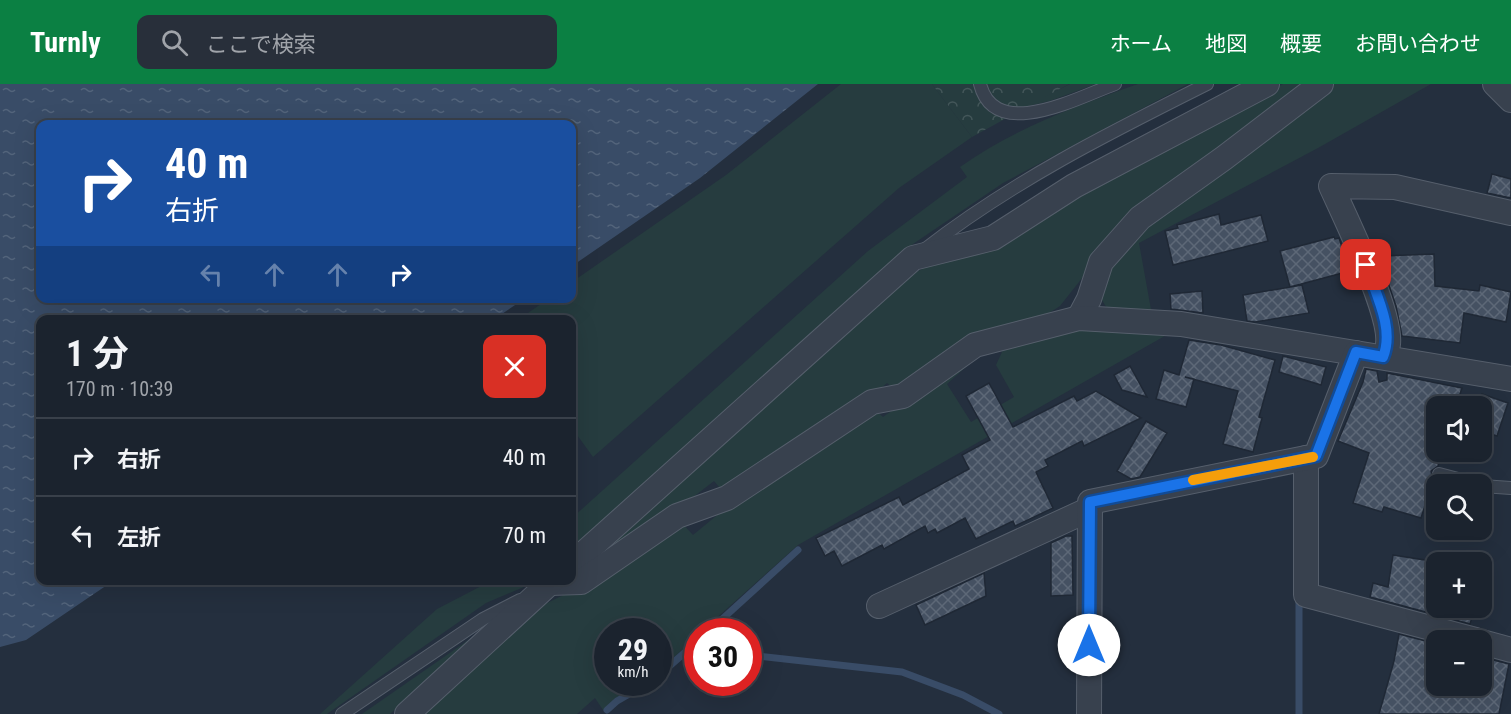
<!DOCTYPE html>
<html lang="ja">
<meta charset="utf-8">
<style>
:root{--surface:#1b232e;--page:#282f3a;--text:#f1f3f6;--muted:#a0a4aa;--line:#39404a;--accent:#0b8043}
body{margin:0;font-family:"Roboto Condensed","Noto Sans JP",sans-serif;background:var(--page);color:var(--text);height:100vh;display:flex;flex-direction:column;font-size:22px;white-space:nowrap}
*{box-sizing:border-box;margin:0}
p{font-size:20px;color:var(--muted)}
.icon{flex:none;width:33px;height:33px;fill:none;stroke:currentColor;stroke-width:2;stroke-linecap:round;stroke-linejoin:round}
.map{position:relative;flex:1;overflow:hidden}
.panel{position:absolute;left:36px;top:231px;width:540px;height:270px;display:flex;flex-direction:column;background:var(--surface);border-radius:12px;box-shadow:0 6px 24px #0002,0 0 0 2px var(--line)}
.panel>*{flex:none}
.top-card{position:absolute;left:36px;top:36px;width:540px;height:183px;border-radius:12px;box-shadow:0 6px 24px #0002,0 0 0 2px var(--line);background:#1a4fa0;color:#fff;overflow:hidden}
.tools{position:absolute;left:1426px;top:312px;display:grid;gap:12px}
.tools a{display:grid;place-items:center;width:66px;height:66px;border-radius:12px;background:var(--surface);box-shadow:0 6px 24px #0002,0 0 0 2px var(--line);font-size:30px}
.speed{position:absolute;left:594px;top:534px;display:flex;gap:12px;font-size:30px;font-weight:700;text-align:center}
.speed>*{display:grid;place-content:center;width:78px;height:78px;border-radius:50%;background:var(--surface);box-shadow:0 6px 24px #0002,0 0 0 2px var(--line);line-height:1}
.speed small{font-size:15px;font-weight:400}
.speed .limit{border:9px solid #d22;background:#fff;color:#111}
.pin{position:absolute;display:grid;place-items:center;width:51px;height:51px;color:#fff;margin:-26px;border-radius:12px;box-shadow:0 3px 9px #0006}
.me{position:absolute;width:66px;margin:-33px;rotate:0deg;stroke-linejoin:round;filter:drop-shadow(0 0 4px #0008)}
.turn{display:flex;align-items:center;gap:21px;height:126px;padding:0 30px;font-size:27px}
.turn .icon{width:78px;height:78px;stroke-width:2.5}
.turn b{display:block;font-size:42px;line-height:51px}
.lanes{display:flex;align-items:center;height:57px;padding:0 30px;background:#0003;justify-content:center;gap:30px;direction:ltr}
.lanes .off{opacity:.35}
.round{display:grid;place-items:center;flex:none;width:63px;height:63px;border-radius:12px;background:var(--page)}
.summary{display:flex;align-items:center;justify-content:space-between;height:102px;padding:0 30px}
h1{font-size:36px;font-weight:700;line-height:45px}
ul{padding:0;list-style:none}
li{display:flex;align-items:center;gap:18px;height:78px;padding:0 30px;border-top:2px solid var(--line)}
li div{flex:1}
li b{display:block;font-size:22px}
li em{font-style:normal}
header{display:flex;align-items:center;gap:36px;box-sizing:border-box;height:84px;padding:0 30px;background:var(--accent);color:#fff}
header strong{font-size:28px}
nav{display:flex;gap:33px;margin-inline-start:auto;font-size:21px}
.search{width:420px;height:54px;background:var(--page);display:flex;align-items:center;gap:15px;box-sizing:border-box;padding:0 21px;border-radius:12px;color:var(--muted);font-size:22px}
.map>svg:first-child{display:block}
.grass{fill:#263c3f}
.park{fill:url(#park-crowns)}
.water{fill:url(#water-ripples)}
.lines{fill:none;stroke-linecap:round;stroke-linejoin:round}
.stream{stroke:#394c67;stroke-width:7}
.building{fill:url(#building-cross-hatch);stroke:#1f2835;stroke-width:1.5}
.service-casing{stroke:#565f6c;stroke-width:14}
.minor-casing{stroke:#565f6c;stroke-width:26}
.service{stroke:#38414e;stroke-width:12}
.minor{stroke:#38414e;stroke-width:24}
.route-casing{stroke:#114b97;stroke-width:15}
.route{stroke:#1a73e8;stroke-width:10}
.slow{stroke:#f59e0b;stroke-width:10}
</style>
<header>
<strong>Turnly</strong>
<div class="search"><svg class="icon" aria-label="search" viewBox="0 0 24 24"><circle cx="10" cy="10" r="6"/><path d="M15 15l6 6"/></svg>ここで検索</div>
<nav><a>ホーム</a><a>地図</a><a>概要</a><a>お問い合わせ</a></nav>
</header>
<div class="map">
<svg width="1511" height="630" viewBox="0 0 1511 630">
<defs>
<pattern id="park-crowns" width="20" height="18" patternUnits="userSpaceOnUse" patternTransform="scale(1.5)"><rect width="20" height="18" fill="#263c3f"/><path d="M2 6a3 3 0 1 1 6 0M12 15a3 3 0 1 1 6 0" fill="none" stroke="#435659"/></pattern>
<pattern id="water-ripples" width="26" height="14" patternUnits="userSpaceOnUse" patternTransform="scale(1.5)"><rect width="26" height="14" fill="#394c67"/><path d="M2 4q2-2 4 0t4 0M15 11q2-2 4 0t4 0" fill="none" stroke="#53647b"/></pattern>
<pattern id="building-cross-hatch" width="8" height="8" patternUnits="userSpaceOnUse" patternTransform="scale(1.5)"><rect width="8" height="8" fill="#455162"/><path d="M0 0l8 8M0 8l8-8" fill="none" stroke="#5d6877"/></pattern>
</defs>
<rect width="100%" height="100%" fill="#242f3e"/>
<g class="grass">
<polygon points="841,0 932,0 972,53 899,104 593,373 572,344 572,236 518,236 548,215 572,214 572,198 726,91"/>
<polygon points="1070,0 1096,0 1050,17 1024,23"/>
<path d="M 1138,0 L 1188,0 L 1003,99 L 913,160 L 572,467 L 572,434 L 868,167 L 967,93 L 960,83 C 1015,44 1076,22 1138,0 Z"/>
<polygon points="1283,0 1314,0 1093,167 1098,174 1060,222 1023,246 900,310 887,299 870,314 726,411 714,397 674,428 572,492 912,190 1097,99"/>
<polygon points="1328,0 1431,0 1318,64 1139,159 1152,231 1108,226 1102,216 1101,201 1106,181 1145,135"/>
<polygon points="1177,245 798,461 702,547 698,548 697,552 659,587 658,548 608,548 608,598 642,599 616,614 603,626 595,614 577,630 421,630 545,520 584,501 679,436 693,451 750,404 872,323 883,333 977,265 989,262 947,300 971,338 1014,313 996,281 1007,257 1073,246"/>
<polygon points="491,497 538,497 486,519 327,630 320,630 437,525"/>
<polygon points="477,550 479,551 390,630 362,630"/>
</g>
<polygon class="park" points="932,0 1069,0 972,53"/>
<polygon class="water" points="0,0 818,0 700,94 572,182 572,40 40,40 40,214 524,215 493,236 40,236 40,496 113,497 26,556 0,563"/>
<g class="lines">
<g class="stream">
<polyline points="708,548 798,466"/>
<polyline points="748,571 902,588 963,611 999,630"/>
<polyline points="658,592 698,557"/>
<polyline points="607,626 617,617 650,598"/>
<polyline points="1299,630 1299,513"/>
</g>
</g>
<g class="building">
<polygon points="1492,90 1511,95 1511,114 1487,109"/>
<polygon points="1219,130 1221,141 1261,131 1268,157 1173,181 1165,147 1178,144 1177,141"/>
<polygon points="1334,153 1335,155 1339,154 1350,187 1290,203 1280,167"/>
<polygon points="1434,170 1435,202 1479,207 1480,201 1511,208 1506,238 1464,229 1460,259 1402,252 1396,222 1383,184 1382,172"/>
<polygon points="1302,201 1309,229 1255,238 1247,237 1243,211"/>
<polygon points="1202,207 1203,229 1171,225 1170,210"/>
<polygon points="1189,256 1221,261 1275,276 1259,333 1262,334 1253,368 1223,360 1238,307 1185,293 1194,295 1186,323 1156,315 1164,286 1179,291"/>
<polygon points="1283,272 1326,283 1321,301 1279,288"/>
<polygon points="1130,282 1147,313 1122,306 1114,291"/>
<polygon points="1366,285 1377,287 1379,298 1387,296 1387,289 1462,304 1456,322 1437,322 1437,368 1442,368 1438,382 1431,387 1433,396 1421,434 1384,423 1382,428 1353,419 1369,369 1338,357 1363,298"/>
<polygon points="989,299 1013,343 1074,312 1077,317 1096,307 1141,334 1084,362 1082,357 1045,376 1048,382 1036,388 1053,424 1015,442 1013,437 976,455 965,434 937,449 935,445 928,449 925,442 884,465 882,461 842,482 834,467 825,472 816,454 899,413 903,421 969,385 962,371 990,356 966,312"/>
<polygon points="1482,310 1508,319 1497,352 1482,347"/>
<polygon points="1146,337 1167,349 1140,393 1131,395 1117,387"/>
<polygon points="1066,452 1072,452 1073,511 1051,512 1051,459"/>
<polygon points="1393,471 1431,477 1426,512 1433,514 1430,524 1475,524 1470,540 1370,513 1373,499 1388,503"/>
<polygon points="984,489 986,512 925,541 916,521"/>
<polygon points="1399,550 1437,560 1437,602 1482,602 1482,573 1509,580 1499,630 1379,630 1394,577"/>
</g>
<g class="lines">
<g class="service-casing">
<g id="service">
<path d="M 980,0 C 995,59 1079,13 1115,0"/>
<path d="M 924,166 C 1011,98 1109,49 1207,0"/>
<polyline points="1439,390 1477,400"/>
<polyline points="1482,402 1511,404"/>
<polyline points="342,630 483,535 520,516"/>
</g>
</g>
<g class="minor-casing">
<g id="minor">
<polyline points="1495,0 1511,16"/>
<polyline points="1079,234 1089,215 1101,178 1140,134 1224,74 1321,0"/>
<path d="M 1383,273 C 1385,269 1388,264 1388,260 C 1392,229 1345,133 1331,102 L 1395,103 L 1511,129"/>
<polyline points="1306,374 1306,511 1476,556"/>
<polyline points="572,480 913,174 993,154 1074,102 1267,0"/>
<polyline points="550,499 581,498 677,432 727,414 872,318 903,312 975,261 1079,234 1181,240 1511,295"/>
<polyline points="879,522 1090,425"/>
<polyline points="1482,558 1511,566"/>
<polyline points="407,630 553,496"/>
<polyline points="1089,630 1090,418 1316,372 1356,269"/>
</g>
</g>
<use href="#service" class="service"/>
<use href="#minor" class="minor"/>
</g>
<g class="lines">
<g class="route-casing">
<path id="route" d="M 1089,561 L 1090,418 L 1316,372 L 1356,268 L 1383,273 C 1395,244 1375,209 1366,181"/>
</g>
<use href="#route" class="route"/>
<polyline class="slow" points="1193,396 1313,373"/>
</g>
</svg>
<div class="tools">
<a><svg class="icon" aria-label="sound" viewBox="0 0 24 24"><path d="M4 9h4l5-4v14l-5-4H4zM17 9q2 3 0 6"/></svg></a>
<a><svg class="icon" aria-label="search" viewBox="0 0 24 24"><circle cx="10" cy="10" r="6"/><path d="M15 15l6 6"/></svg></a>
<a>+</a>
<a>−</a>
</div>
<div class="speed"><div>29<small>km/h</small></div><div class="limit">30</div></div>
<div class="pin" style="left:1366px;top:181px;background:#d93025"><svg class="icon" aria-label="arrive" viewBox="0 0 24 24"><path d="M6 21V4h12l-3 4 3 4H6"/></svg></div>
<svg class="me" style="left:1089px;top:561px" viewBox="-20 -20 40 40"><circle r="19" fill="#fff"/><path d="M0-13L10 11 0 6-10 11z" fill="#1a73e8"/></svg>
<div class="top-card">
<div class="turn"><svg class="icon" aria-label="right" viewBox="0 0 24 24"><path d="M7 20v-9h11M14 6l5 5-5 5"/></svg><div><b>40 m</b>右折</div></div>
<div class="lanes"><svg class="icon off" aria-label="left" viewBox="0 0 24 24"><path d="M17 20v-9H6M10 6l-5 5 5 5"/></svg><svg class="icon off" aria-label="ahead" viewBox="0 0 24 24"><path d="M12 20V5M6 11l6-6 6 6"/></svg><svg class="icon off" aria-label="ahead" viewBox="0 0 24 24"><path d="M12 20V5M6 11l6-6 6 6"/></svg><svg class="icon" aria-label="right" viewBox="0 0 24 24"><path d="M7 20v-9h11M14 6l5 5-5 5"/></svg></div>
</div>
<section class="panel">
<div class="summary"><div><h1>1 分</h1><p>170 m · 10:39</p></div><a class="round" style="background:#d93025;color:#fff"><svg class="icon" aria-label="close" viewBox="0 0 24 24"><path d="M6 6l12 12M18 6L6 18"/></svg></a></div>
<ul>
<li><svg class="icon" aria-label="right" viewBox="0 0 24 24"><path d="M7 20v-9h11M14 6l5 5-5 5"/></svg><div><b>右折</b></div><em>40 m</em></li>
<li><svg class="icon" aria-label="left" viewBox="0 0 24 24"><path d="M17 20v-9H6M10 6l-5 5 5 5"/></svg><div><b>左折</b></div><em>70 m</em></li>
</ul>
</section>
</div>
